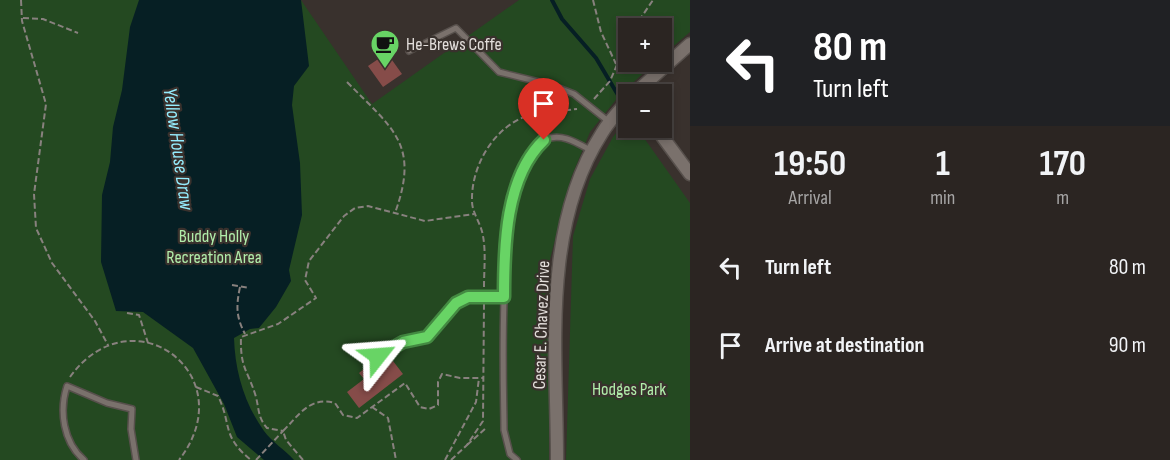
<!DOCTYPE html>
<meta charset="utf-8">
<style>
:root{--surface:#2b2522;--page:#37312f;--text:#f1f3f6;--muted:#a6a5a5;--line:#474240}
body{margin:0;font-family:"Sofia Sans Condensed",sans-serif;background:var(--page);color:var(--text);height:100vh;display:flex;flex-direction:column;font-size:22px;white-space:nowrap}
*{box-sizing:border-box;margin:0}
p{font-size:20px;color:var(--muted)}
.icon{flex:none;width:33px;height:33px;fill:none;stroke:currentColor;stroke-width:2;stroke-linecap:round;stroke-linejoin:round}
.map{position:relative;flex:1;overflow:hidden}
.side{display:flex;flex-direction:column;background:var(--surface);width:480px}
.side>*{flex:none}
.top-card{background:#202124;color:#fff;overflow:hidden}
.buttons{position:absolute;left:618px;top:18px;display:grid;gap:12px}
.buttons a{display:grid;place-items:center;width:54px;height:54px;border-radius:0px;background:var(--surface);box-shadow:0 3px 9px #0003,0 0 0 2px var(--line);font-size:30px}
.pin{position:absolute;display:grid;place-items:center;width:51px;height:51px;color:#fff;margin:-62px -26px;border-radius:50% 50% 50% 0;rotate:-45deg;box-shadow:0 0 6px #0007}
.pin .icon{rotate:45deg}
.me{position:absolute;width:66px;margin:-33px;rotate:62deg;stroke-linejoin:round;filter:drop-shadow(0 0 4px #0008)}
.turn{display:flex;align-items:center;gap:21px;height:126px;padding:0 24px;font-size:27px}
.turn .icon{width:78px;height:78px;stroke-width:2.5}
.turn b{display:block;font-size:42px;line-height:51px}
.eta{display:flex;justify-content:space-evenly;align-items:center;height:102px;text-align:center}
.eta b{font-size:36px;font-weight:700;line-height:42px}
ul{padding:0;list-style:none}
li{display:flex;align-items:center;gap:18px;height:78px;padding:0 24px}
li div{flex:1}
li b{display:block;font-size:22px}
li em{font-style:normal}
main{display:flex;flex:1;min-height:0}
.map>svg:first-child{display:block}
.green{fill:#244921}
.water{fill:#061f24}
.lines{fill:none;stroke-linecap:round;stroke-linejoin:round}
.stream{stroke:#061f24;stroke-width:4}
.building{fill:#864c49}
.service-casing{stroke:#57504c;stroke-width:8}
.tertiary-casing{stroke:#57504c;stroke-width:15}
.path{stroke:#88817e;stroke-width:2;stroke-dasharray:6 3;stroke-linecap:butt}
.service{stroke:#7a716c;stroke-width:5}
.tertiary{stroke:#7a716c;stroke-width:12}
.route-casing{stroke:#448a42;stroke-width:15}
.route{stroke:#68d465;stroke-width:10}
.labels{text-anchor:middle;stroke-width:4.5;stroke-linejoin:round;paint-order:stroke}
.poi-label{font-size:18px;fill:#e3dedb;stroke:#39312d;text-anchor:start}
.park-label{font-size:18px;fill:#b1edaa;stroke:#39312d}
.street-label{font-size:18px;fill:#e3dedb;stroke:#39312d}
.water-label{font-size:20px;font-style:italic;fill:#95edfe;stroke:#39312d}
</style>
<main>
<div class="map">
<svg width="690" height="460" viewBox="0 0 690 460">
<rect width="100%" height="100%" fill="#39312d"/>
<g class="green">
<polygon points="0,0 301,0 372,104 519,0 690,0 690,32 662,56 662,28 628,28 628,62 655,62 619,96 590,132 571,178 549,263 549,460 0,460"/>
<polygon points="628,117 628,128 637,128 690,203 690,460 566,460 573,236 590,179 613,137"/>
</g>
<path class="water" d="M 139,0 L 301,0 L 309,66 L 294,86 L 292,105 L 300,163 L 302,215 L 289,270 L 291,281 L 276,307 L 259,328 L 250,329 L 234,338 C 235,371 244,403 264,431 C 272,442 285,450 294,460 L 264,460 L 237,437 L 224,404 L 193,348 L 143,312 L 116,311 L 101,262 L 102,195 L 110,162 L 113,127 L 122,90 L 130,27 Z"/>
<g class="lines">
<polyline class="stream" points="552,0 562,19 596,58 618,95"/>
</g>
<g class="building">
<polygon points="387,53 402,74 383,87 368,66"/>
<polygon points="393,361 403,374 359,408 347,392 364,379 359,373 371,363 378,373"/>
</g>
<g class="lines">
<g class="service-casing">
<g id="service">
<polyline points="409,51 456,28 499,72 551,85 574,94 608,121"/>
<polyline points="378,356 403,342 427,337 456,303 468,297 504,297"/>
<path d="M 84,460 C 63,442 59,411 67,386 L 107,403 L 132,409 L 131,429 L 136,460"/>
<path d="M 517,460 L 510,454 L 504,430 C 504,380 493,159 546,139 C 563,133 577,143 592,151"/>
</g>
</g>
<g class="tertiary-casing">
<g id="tertiary">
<polyline points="634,94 690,44"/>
<polyline points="656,128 690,174"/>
<path d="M 557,460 C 557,352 541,228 602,133 C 609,121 619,111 628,101"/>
</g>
</g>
<g class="path">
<polyline points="21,0 22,21 46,104 34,194 36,228 52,263 95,321 108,345"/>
<polyline points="593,0 601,32 616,64"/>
<polyline points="23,18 43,19 78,33"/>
<polyline points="634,28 653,0"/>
<path d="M 347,82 C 393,129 420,144 395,213"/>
<polyline points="594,99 610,81 628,39"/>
<polyline points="232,285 249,288"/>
<path d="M 240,287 C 236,306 236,317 245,334"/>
<path d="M 484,287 C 484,270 486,252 483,236 C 481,223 472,213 472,201 C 471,166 494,127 527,116 C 543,111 561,111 577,109"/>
<polyline points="127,313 139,315 148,343"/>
<path d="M 70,377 C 132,291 245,375 179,460"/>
<path d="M 196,387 L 218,396 C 232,424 221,436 251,460"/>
<polyline points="372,407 388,418 396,460"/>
<polyline points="467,445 485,429"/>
<path d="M 256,460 L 283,431 L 267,428 C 258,418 259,409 256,397 C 248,370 240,369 241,337 L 278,324 L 316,298 L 305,280 L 309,261 L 344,216 L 355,208 L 368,206 L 425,221 L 474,214"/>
<path d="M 303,460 L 286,440 L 283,431 C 299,415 310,396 335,403 L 343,415 L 357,418 L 405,383 L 420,407 L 429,409 L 438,405 L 438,382 L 442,374 L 460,378 L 483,378"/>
<polyline points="445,460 476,402 479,378"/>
<polyline points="451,460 467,445 483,421 484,304"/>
</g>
<use href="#service" class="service"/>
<use href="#tertiary" class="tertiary"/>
</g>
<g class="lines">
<g class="route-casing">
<path id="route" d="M 378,356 L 403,342 L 427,337 L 456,303 L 468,297 L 504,297 C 504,247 505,177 544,140"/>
</g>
<use href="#route" class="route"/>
</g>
<defs>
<g id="cafe-pin" transform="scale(1.5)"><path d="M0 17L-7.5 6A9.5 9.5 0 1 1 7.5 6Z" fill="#68d465" stroke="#39312d"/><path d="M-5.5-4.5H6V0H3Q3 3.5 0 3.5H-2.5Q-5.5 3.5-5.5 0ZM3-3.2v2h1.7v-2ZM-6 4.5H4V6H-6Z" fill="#111"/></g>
</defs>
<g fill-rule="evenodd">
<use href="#cafe-pin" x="385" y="44"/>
</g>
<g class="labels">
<g class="poi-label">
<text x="406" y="50">He-Brews Coffe</text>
</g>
<g class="park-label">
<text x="214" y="242">Buddy Holly<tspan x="214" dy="21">Recreation Area</tspan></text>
<text x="629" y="395">Hodges Park</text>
</g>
<g class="street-label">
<text transform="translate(541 325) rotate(-88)" y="6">Cesar E. Chavez Drive</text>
</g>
<g class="water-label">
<text transform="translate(179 149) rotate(82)" y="7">Yellow House Draw</text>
</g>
</g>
</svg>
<div class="buttons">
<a>+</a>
<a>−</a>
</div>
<div class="pin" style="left:544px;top:140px;background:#d93025"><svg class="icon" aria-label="arrive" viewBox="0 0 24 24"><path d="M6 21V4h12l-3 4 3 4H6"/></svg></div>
<svg class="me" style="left:378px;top:356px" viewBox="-20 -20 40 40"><path d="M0-17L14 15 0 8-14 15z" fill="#68d465" stroke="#fff" stroke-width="4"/></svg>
</div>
<section class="side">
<div class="top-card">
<div class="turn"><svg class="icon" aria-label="left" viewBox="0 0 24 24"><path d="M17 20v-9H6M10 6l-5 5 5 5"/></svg><div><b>80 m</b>Turn left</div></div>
</div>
<div class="eta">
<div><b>19:50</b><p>Arrival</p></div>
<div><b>1</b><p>min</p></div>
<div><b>170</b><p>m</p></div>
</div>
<ul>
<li><svg class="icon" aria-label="left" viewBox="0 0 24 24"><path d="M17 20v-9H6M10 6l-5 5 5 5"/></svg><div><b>Turn left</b></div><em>80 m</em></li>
<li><svg class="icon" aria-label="arrive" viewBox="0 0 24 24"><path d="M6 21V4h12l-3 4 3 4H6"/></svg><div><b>Arrive at destination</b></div><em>90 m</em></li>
</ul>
</section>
</main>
